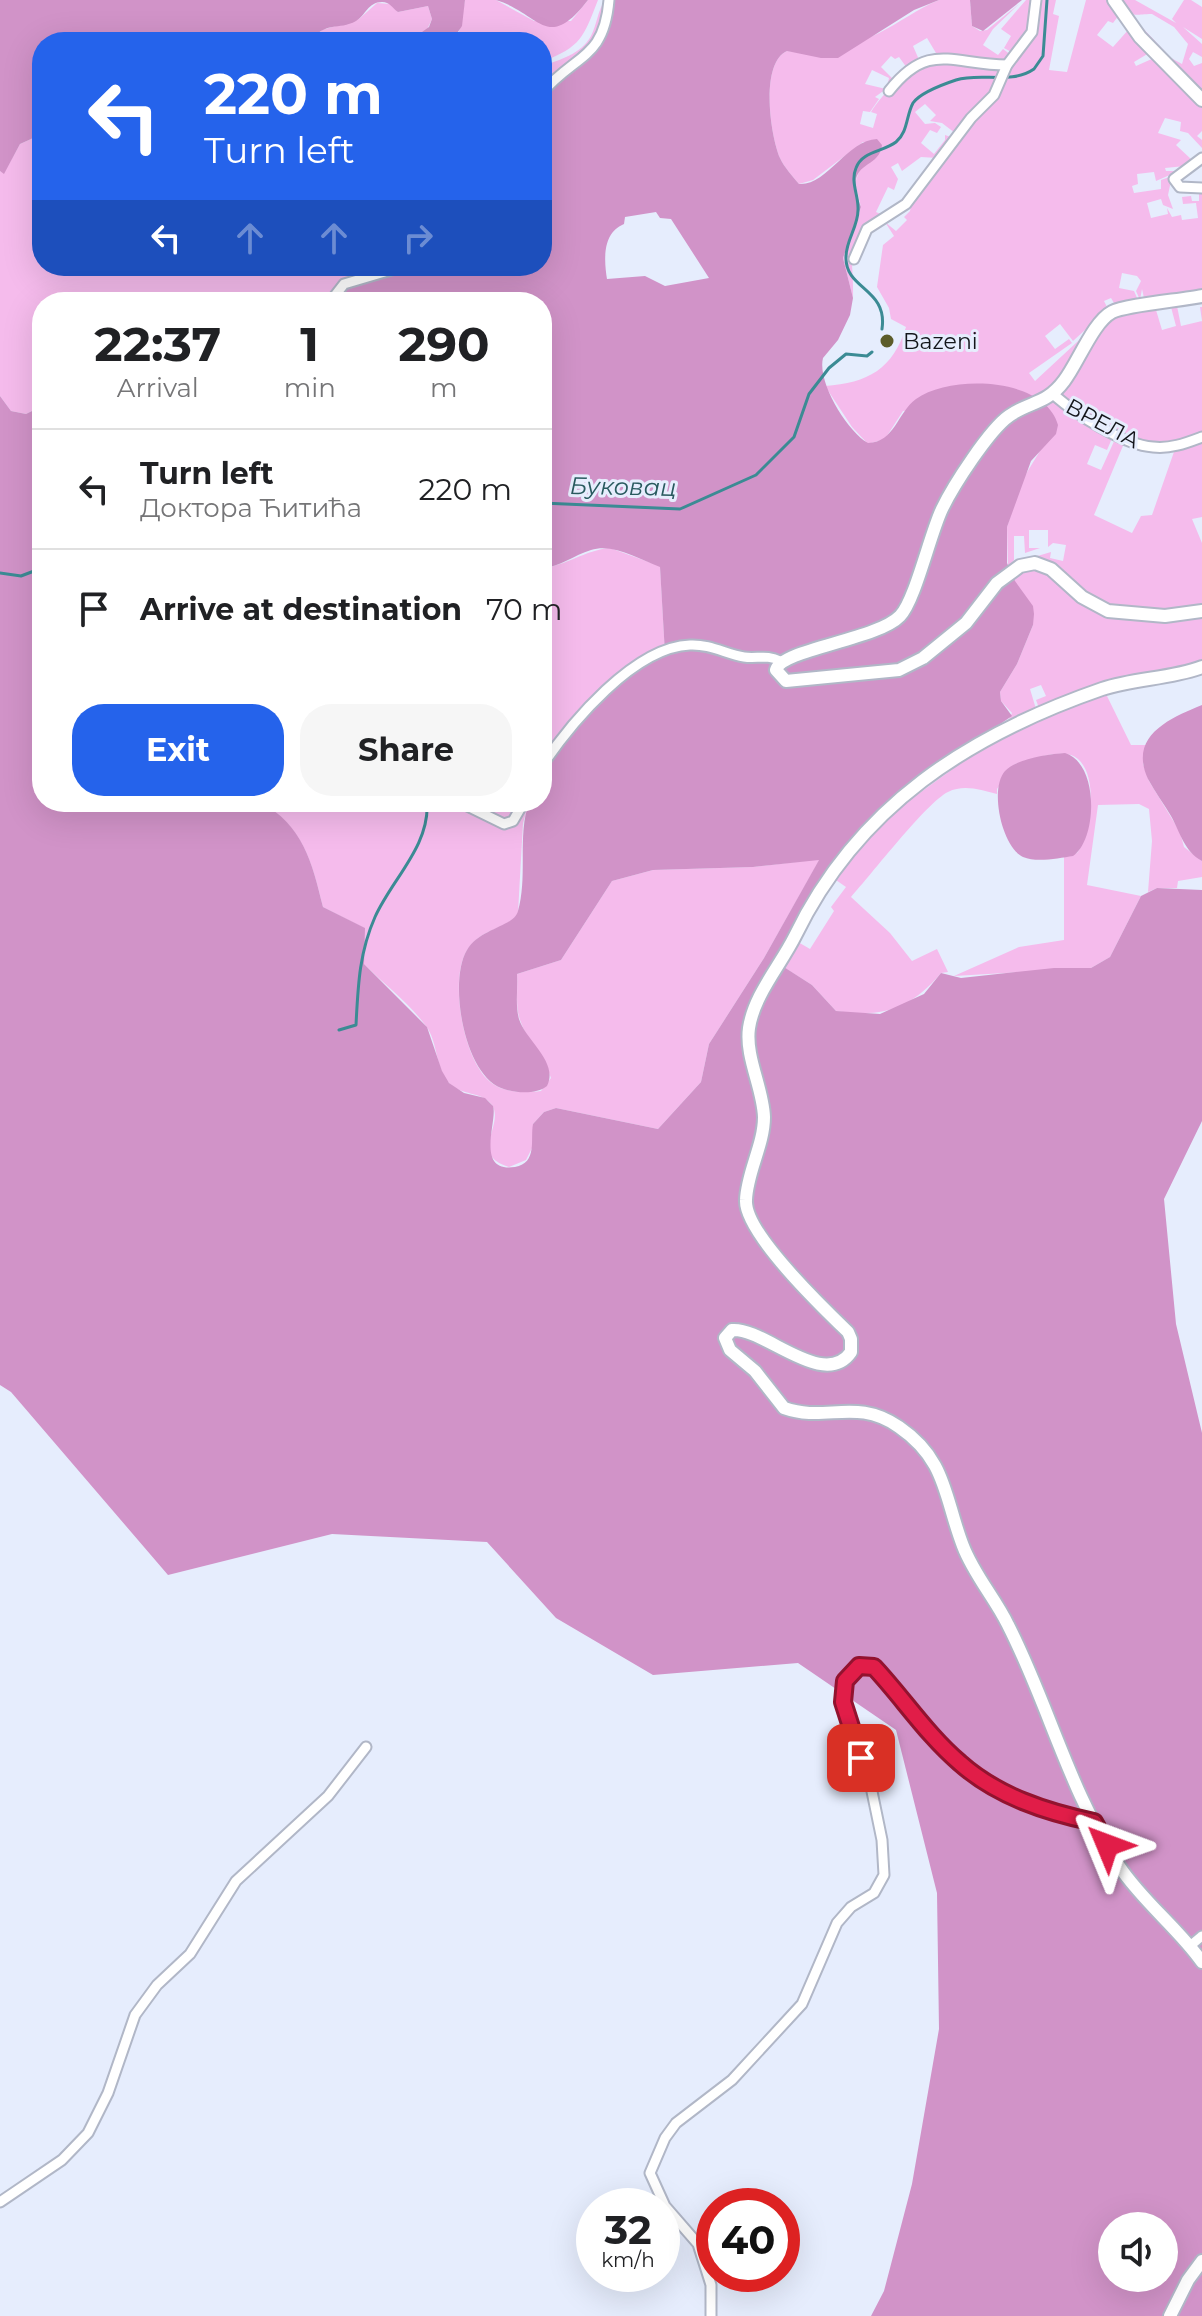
<!DOCTYPE html>
<meta charset="utf-8">
<style>
:root{--surface:#fff;--page:#f6f6f6;--text:#202124;--muted:#757577;--line:#e0e0e0;--accent:#2563eb}
body{margin:0;font-family:Montserrat,sans-serif;background:var(--page);color:var(--text);height:100vh;display:flex;flex-direction:column;font-size:30px;white-space:nowrap}
*{box-sizing:border-box;margin:0}
p{font-size:26px;color:var(--muted)}
.icon{flex:none;width:44px;height:44px;fill:none;stroke:currentColor;stroke-width:2;stroke-linecap:round;stroke-linejoin:round}
.map{position:relative;flex:1;overflow:hidden}
.details{position:absolute;left:32px;top:292px;width:520px;height:520px;display:flex;flex-direction:column;background:var(--surface);border-radius:32px;box-shadow:0 8px 32px #0002}
.details>*{flex:none}
.guide{position:absolute;left:32px;top:32px;width:520px;height:244px;border-radius:32px;box-shadow:0 8px 32px #0002;background:#2563eb;color:#fff;overflow:hidden}
.fabs{position:absolute;left:1098px;top:2212px;display:grid;gap:16px}
.fabs a{display:grid;place-items:center;width:80px;height:80px;border-radius:50%;background:var(--surface);box-shadow:0 8px 32px #0002;font-size:40px}
.speed{position:absolute;left:576px;top:2188px;display:flex;gap:16px;font-size:40px;font-weight:700;text-align:center}
.speed>*{display:grid;place-content:center;width:104px;height:104px;border-radius:50%;background:var(--surface);box-shadow:0 8px 32px #0002;line-height:1}
.speed small{font-size:20px;font-weight:400}
.speed .limit{border:12px solid #d22;background:#fff;color:#111}
.pin{position:absolute;display:grid;place-items:center;width:68px;height:68px;color:#fff;margin:-34px;border-radius:16px;box-shadow:0 4px 12px #0006}
.me{position:absolute;width:88px;margin:-44px;rotate:314deg;stroke-linejoin:round;filter:drop-shadow(0 0 6px #0008)}
.turn{display:flex;align-items:center;gap:28px;height:168px;padding:0 40px;font-size:36px}
.turn .icon{width:104px;height:104px;stroke-width:2.5}
.turn b{display:block;font-size:56px;line-height:68px}
.lanes{display:flex;align-items:center;height:76px;padding:0 40px;background:#0003;justify-content:center;gap:40px;direction:ltr}
.lanes .off{opacity:.35}
.eta{display:flex;justify-content:space-evenly;align-items:center;height:136px;text-align:center}
.eta b{font-size:48px;font-weight:700;line-height:56px}
.cta{display:flex;gap:16px;margin-top:auto;padding:16px 40px}
.cta a{flex:1;height:92px;border-radius:32px;background:var(--accent);color:#fff;font-size:32px;font-weight:700;line-height:92px;text-align:center}
.cta a+a{background:var(--page);color:var(--text)}
ul{padding:0;list-style:none}
li{display:flex;align-items:center;gap:24px;height:120px;padding:0 40px;border-top:2px solid var(--line)}
li div{flex:1}
li b{display:block;font-size:30px}
li em{font-style:normal}
.map>svg:first-child{display:block}
.green{fill:#f5bbec}
.forest{fill:#d193c8;fill-rule:evenodd}
.lines{fill:none;stroke-linecap:round;stroke-linejoin:round}
.stream{stroke:#3b8b94;stroke-width:3}
.street-casing{stroke:#b1b7c7;stroke-width:13}
.secondary-casing{stroke:#b1b7c7;stroke-width:16}
.street{stroke:#fff;stroke-width:9}
.secondary{stroke:#fff;stroke-width:12}
.route-casing{stroke:#92132f;stroke-width:20}
.route{stroke:#e11d48;stroke-width:14}
.poi-dot{fill:#5c5c29;stroke:#e6edfd;stroke-width:3}
.labels{text-anchor:middle;stroke-width:6;stroke-linejoin:round;paint-order:stroke}
.poi-label{font-size:22px;fill:#13151a;stroke:#e6edfd;text-anchor:start}
.street-label{font-size:22px;fill:#13151a;stroke:#e6edfd}
.water-label{font-size:24px;font-style:italic;fill:#295a5f;stroke:#e6edfd}
</style>
<div class="map">
<svg width="1202" height="2316" viewBox="0 0 1202 2316">
<rect width="100%" height="100%" fill="#e6edfd"/>
<g class="green">
<path d="M 465,0 L 496,0 L 534,21 L 571,21 L 588,0 L 598,0 C 583,38 582,46 542,62 L 542,42 L 451,42 L 459,32 Z"/>
<path d="M 605,0 L 600,37 L 542,88 L 542,66 C 560,60 581,54 591,36 C 597,24 598,10 605,0 Z"/>
<path d="M 939,0 L 970,0 L 972,26 L 980,31 L 987,30 L 1019,4 L 993,29 L 983,45 L 998,55 L 1003,49 L 1011,55 L 1003,62 L 933,55 L 936,53 L 927,38 L 913,46 L 920,62 L 907,68 L 899,57 L 895,59 L 891,56 L 881,67 L 895,81 L 888,83 L 889,78 L 872,70 L 865,84 L 886,89 L 875,97 L 879,99 L 870,112 L 863,111 L 860,124 L 873,128 L 877,114 L 871,112 C 883,93 910,65 933,59 C 949,56 985,65 1003,67 L 994,90 L 955,133 L 942,123 L 930,121 L 936,115 L 925,104 L 915,112 L 925,124 L 935,123 L 941,127 L 937,133 L 930,130 L 921,143 L 934,154 L 945,140 L 945,135 L 954,138 L 937,158 L 921,157 L 902,171 L 898,163 L 891,167 L 898,179 L 894,190 L 888,187 L 876,212 L 885,216 C 841,252 854,247 853,298 L 843,258 L 861,207 L 855,183 L 860,169 L 881,151 L 881,145 L 863,142 L 813,180 L 799,184 C 793,177 784,167 780,158 C 770,135 760,63 787,51 C 815,53 854,46 879,33 C 899,23 917,9 939,0 Z"/>
<polygon points="1026,0 1035,0 1033,22 1013,53 1004,48 1011,36 1001,29"/>
<path d="M 1039,0 L 1056,0 L 1053,14 L 1059,16 L 1049,70 L 1067,72 L 1086,0 L 1109,0 L 1119,15 L 1113,23 L 1108,21 L 1097,35 L 1113,47 L 1129,29 L 1149,53 L 1134,62 L 1136,66 L 1154,58 L 1202,107 L 1202,131 L 1197,136 L 1202,140 L 1202,148 L 1188,133 L 1180,131 L 1181,122 L 1165,118 L 1158,133 L 1181,140 L 1176,145 L 1193,161 L 1185,166 L 1165,168 L 1166,171 L 1179,171 L 1156,181 L 1154,172 L 1137,174 L 1138,184 L 1132,186 L 1134,193 L 1161,189 L 1161,180 L 1172,176 L 1168,195 L 1173,209 L 1163,205 L 1161,199 L 1147,203 L 1151,218 L 1168,214 L 1167,208 L 1172,217 L 1181,215 L 1182,220 L 1198,218 L 1196,203 L 1183,204 L 1182,197 L 1191,196 L 1192,201 L 1199,201 L 1199,192 L 1175,191 L 1202,191 L 1202,292 L 1144,298 L 1142,289 L 1140,300 L 1136,291 L 1141,281 L 1137,276 L 1122,273 L 1119,288 L 1134,291 L 1138,300 L 1114,303 L 1111,298 L 1104,301 L 1108,309 L 1073,341 L 1060,324 L 1045,336 L 1055,349 L 1069,339 L 1072,343 L 1029,373 L 1035,381 L 1090,330 L 1063,375 L 1037,400 L 903,411 L 885,439 L 868,444 L 852,427 L 825,386 C 868,383 893,369 906,327 L 891,319 L 889,308 L 877,287 L 883,245 L 894,236 L 885,222 L 896,231 L 907,220 L 904,217 L 910,211 L 912,201 L 1031,38 Z"/>
<path d="M 1120,0 L 1135,0 L 1176,23 L 1172,19 L 1184,0 L 1191,0 L 1202,7 L 1202,39 L 1183,27 L 1202,44 L 1202,57 L 1193,52 L 1189,59 L 1194,66 L 1202,63 L 1202,93 L 1143,33 L 1137,22 L 1171,58 L 1182,64 L 1188,44 L 1174,27 L 1152,14 C 1131,14 1136,20 1120,0 Z"/>
<polygon points="377,3 390,4 398,12 428,6 432,19 421,42 310,42 322,30 359,19"/>
<polygon points="42,134 42,266 393,266 327,302 42,302 42,406 26,414 11,411 0,396 0,171 4,173 20,144"/>
<path d="M 1177,306 L 1181,326 L 1202,321 L 1200,307 L 1202,307 L 1202,434 C 1186,440 1169,448 1152,445 C 1119,439 1088,415 1061,396 L 1110,319 L 1121,313 L 1156,310 L 1162,330 L 1176,326 L 1171,307 Z"/>
<polygon points="1055,402 1113,436 1107,450 1095,445 1087,464 1101,470 1116,437 1125,441 1094,515 1132,533 1141,516 1152,515 1175,449 1202,441 1202,517 1192,519 1202,543 1202,606 1165,611 1113,607 1088,595 1058,568 1024,560 1051,552 1050,558 1063,561 1066,545 1053,543 1048,547 1048,530 1029,530 1029,548 1040,548 1025,553 1024,536 1014,536 1014,560 1008,567 1007,527 1021,482 1043,446 1045,404"/>
<path d="M 610,548 L 660,566 L 665,654 L 549,763 L 542,775 L 542,568 C 566,566 585,550 610,548 Z"/>
<polygon points="1035,568 1050,572 1093,609 1202,615 1202,662 1039,708 1036,700 1046,696 1041,685 1030,689 1036,709 1009,719 1012,713 1001,701 1000,692 1017,664 1033,625 1013,577 1022,570"/>
<path d="M 1106,694 L 1131,745 L 1146,745 L 1143,764 L 1149,781 L 1180,832 L 1184,847 L 1202,861 L 1202,877 L 1178,881 L 1177,888 L 1157,888 L 1148,892 L 1152,841 L 1149,809 L 1139,804 L 1098,805 L 1087,885 L 1141,896 L 1110,957 L 1091,968 L 954,976 L 1019,947 L 1064,940 L 1064,857 L 1077,853 C 1092,834 1101,766 1071,755 C 1055,750 1030,760 1015,764 L 997,789 L 997,794 C 981,790 964,784 948,792 C 927,802 871,875 851,897 L 890,933 L 912,961 L 937,949 L 948,972 L 941,973 C 911,1009 882,1018 836,1011 L 812,985 L 785,968 L 798,942 L 810,949 L 834,911 L 831,907 L 846,887 L 833,878 L 877,824 L 991,741 L 1018,727 Z"/>
<path d="M 260,802 L 529,802 L 523,823 L 518,913 C 508,931 481,926 466,952 C 449,982 464,1065 493,1084 C 506,1093 526,1093 541,1091 L 551,1078 C 544,1055 527,1042 520,1020 C 515,1006 518,988 517,974 L 561,960 L 612,881 L 653,870 L 753,867 L 820,859 L 764,958 L 709,1044 L 701,1082 L 658,1129 L 556,1108 L 544,1112 L 533,1124 L 533,1146 L 526,1160 L 509,1167 C 468,1155 505,1125 492,1105 C 482,1091 461,1096 449,1083 C 435,1067 438,1042 426,1026 C 409,1003 384,984 364,964 L 364,928 L 323,907 C 312,862 303,826 260,802 Z"/>
</g>
<g class="forest">
<path d="M 0,0 L 465,0 L 462,26 L 451,42 L 421,42 L 422,32 L 429,27 L 432,19 L 428,6 L 398,12 C 392,8 390,2 382,2 C 368,2 366,15 356,21 C 338,31 326,20 310,42 L 42,42 L 42,134 L 20,144 L 4,174 L 0,171 Z"/>
<path d="M 496,0 L 588,0 C 547,53 541,14 496,0 Z"/>
<path d="M 605,0 L 939,0 L 914,10 L 838,58 L 821,58 L 787,51 C 760,63 770,135 780,158 C 784,167 793,177 799,184 C 827,186 847,140 877,139 L 882,145 C 879,172 842,158 861,207 L 843,258 L 853,298 L 850,315 L 838,340 L 823,358 C 817,382 847,431 868,443 C 895,442 897,413 916,399 C 951,374 1045,377 1058,425 L 1056,434 L 1031,461 L 1007,527 L 1007,563 L 1015,581 L 1033,606 L 1034,614 L 1033,625 L 1017,664 L 1000,692 L 1001,701 L 1012,716 C 948,760 876,800 831,864 C 809,895 794,928 776,962 L 812,985 L 836,1011 L 880,1014 L 924,994 L 941,973 L 961,978 L 1054,968 L 1091,968 L 1110,957 L 1141,896 L 1157,888 L 1202,890 L 1202,1121 L 1164,1199 L 1176,1324 L 1202,1433 L 1202,2316 L 871,2316 L 884,2291 L 912,2184 L 939,2029 L 937,1893 L 896,1730 L 798,1663 L 653,1675 L 556,1618 L 487,1542 L 332,1534 L 168,1575 L 11,1392 L 0,1385 L 0,396 L 11,411 L 26,414 L 42,406 L 42,802 L 260,802 C 303,825 312,862 323,907 L 365,928 L 364,964 L 427,1027 L 442,1071 L 449,1083 L 464,1093 L 485,1098 L 493,1106 C 498,1120 474,1173 515,1167 C 538,1163 530,1139 533,1124 L 544,1112 L 556,1108 L 658,1129 L 701,1082 L 709,1044 L 764,958 L 819,860 L 753,867 L 653,870 L 612,881 L 561,960 L 517,974 C 518,988 515,1005 519,1019 C 526,1041 559,1062 547,1086 C 536,1095 514,1093 501,1088 C 464,1074 448,981 467,950 C 480,928 514,927 518,911 C 528,875 517,838 529,802 L 542,802 C 542,794 540,784 542,777 C 550,738 631,672 665,654 L 660,567 C 639,559 613,543 591,550 C 574,555 560,567 542,568 L 542,302 L 327,302 L 341,281 L 393,266 L 542,266 L 542,88 L 600,37 ZM 656,212 L 660,218 L 671,219 L 709,278 L 665,286 L 645,276 L 607,279 C 604,260 602,233 624,224 L 625,217 ZM 1112,2226 L 1164,2226 L 1164,2278 L 1112,2278 Z"/>
<polygon points="970,0 1022,0 983,31 972,26"/>
<path d="M 1202,705 L 1202,861 C 1184,851 1181,834 1171,816 C 1164,804 1155,792 1148,779 C 1128,736 1170,718 1202,705 Z"/>
<path d="M 1065,753 C 1100,764 1097,840 1073,856 C 1059,858 1037,863 1023,857 C 1002,847 989,789 1005,771 C 1016,759 1048,754 1065,753 Z"/>
</g>
<g class="lines">
<g class="stream">
<path d="M 882,329 C 888,288 845,290 846,257 C 846,240 858,227 858,210 C 859,196 850,182 856,168 C 862,151 883,152 896,142 C 908,132 906,116 913,103 C 920,93 944,84 956,80 C 981,72 1011,85 1034,69 L 1043,56 L 1047,0"/>
<polyline points="542,503 680,509 756,475 794,437 809,394 829,368 846,354 867,356 872,352"/>
<polyline points="0,573 21,576 42,568"/>
<path d="M 339,1030 L 356,1025 C 358,987 359,953 375,917 C 392,879 430,846 427,802"/>
</g>
<g class="street-casing">
<g id="street">
<path d="M 889,91 C 929,40 953,65 1007,65"/>
<path d="M 542,93 C 575,54 604,60 609,0"/>
<polyline points="1202,158 1174,179 1180,187 1202,188"/>
<polyline points="854,259 867,229 906,204 971,118 994,95 1007,65 1032,32 1036,0"/>
<polyline points="330,302 344,284 405,266"/>
<path d="M 1054,395 C 1076,414 1123,445 1153,447 C 1171,449 1186,443 1202,437"/>
<path d="M 542,766 C 571,723 634,647 690,645 C 710,644 726,654 744,657 C 757,659 767,654 780,661"/>
<polyline points="459,802 504,824 513,821 524,802"/>
<polyline points="1190,1946 1202,1936"/>
<polyline points="0,2202 62,2160 88,2133 108,2093 135,2015 157,1985 190,1954 236,1881 328,1796 366,1747"/>
<path d="M 711,2316 L 711,2285 L 698,2244 L 665,2206 L 650,2173 L 665,2138 L 676,2123 L 732,2080 L 802,2004 L 837,1923 L 851,1907 L 874,1893 L 884,1875 L 882,1840 L 869,1777 L 843,1702 L 845,1681 L 859,1666 L 874,1667 C 903,1698 927,1735 960,1763 C 997,1796 1046,1812 1094,1822"/>
</g>
</g>
<g class="secondary-casing">
<g id="secondary">
<polyline points="1114,0 1140,37 1202,100"/>
<path d="M 1202,296 C 1183,300 1125,305 1112,312 C 1093,322 1078,363 1064,381 C 1046,405 1030,401 1009,416 C 989,430 953,486 942,509 C 930,534 915,601 900,616 C 877,640 781,649 776,670 L 786,681 L 899,670 L 923,658 L 966,623 L 997,583 L 1020,566 L 1035,563 L 1051,569 L 1082,597 L 1108,611 L 1165,616 L 1202,611"/>
<path d="M 1202,667 C 1170,679 1135,678 1102,689 C 969,735 858,806 795,936 C 780,966 754,995 749,1028 C 745,1057 763,1088 764,1117 C 764,1145 747,1172 746,1200 C 744,1232 823,1308 848,1332 L 851,1339 L 851,1352 C 824,1391 764,1327 732,1330 L 725,1338 L 730,1350 L 755,1371 L 784,1408 C 826,1423 856,1397 899,1427 C 947,1460 944,1497 963,1546 C 974,1575 995,1598 1008,1625 C 1048,1703 1070,1793 1119,1866 C 1143,1902 1178,1928 1202,1962"/>
<polyline points="1170,2316 1188,2280 1202,2261"/>
</g>
</g>
<use href="#street" class="street"/>
<use href="#secondary" class="secondary"/>
</g>
<g class="lines">
<g class="route-casing">
<path id="route" d="M 861,1758 L 843,1702 L 845,1681 L 859,1666 L 874,1667 C 903,1698 927,1735 960,1763 C 997,1796 1046,1812 1094,1822 L 1107,1845"/>
</g>
<use href="#route" class="route"/>
</g>
<circle class="poi-dot" cx="887" cy="341" r="8"/>
<g class="labels">
<g class="poi-label">
<text x="903" y="349">Bazeni</text>
</g>
<g class="street-label">
<text transform="translate(1103 423) rotate(28)" y="8">ВРЕЛА</text>
</g>
<g class="water-label">
<text transform="translate(623 487) rotate(1)" y="8">Буковац</text>
</g>
</g>
</svg>
<div class="fabs">
<a><svg class="icon" aria-label="sound" viewBox="0 0 24 24"><path d="M4 9h4l5-4v14l-5-4H4zM17 9q2 3 0 6"/></svg></a>
</div>
<div class="speed"><div>32<small>km/h</small></div><div class="limit">40</div></div>
<div class="pin" style="left:861px;top:1758px;background:#d93025"><svg class="icon" aria-label="arrive" viewBox="0 0 24 24"><path d="M6 21V4h12l-3 4 3 4H6"/></svg></div>
<svg class="me" style="left:1107px;top:1845px" viewBox="-20 -20 40 40"><path d="M0-17L14 15 0 8-14 15z" fill="#e11d48" stroke="#fff" stroke-width="4"/></svg>
<div class="guide">
<div class="turn"><svg class="icon" aria-label="left" viewBox="0 0 24 24"><path d="M17 20v-9H6M10 6l-5 5 5 5"/></svg><div><b>220 m</b>Turn left</div></div>
<div class="lanes"><svg class="icon" aria-label="left" viewBox="0 0 24 24"><path d="M17 20v-9H6M10 6l-5 5 5 5"/></svg><svg class="icon off" aria-label="ahead" viewBox="0 0 24 24"><path d="M12 20V5M6 11l6-6 6 6"/></svg><svg class="icon off" aria-label="ahead" viewBox="0 0 24 24"><path d="M12 20V5M6 11l6-6 6 6"/></svg><svg class="icon off" aria-label="right" viewBox="0 0 24 24"><path d="M7 20v-9h11M14 6l5 5-5 5"/></svg></div>
</div>
<section class="details">
<div class="eta">
<div><b>22:37</b><p>Arrival</p></div>
<div><b>1</b><p>min</p></div>
<div><b>290</b><p>m</p></div>
</div>
<ul>
<li><svg class="icon" aria-label="left" viewBox="0 0 24 24"><path d="M17 20v-9H6M10 6l-5 5 5 5"/></svg><div><b>Turn left</b><p>Доктора Ћитића</p></div><em>220 m</em></li>
<li><svg class="icon" aria-label="arrive" viewBox="0 0 24 24"><path d="M6 21V4h12l-3 4 3 4H6"/></svg><div><b>Arrive at destination</b></div><em>70 m</em></li>
</ul>
<div class="cta"><a>Exit</a><a>Share</a></div>
</section>
</div>
